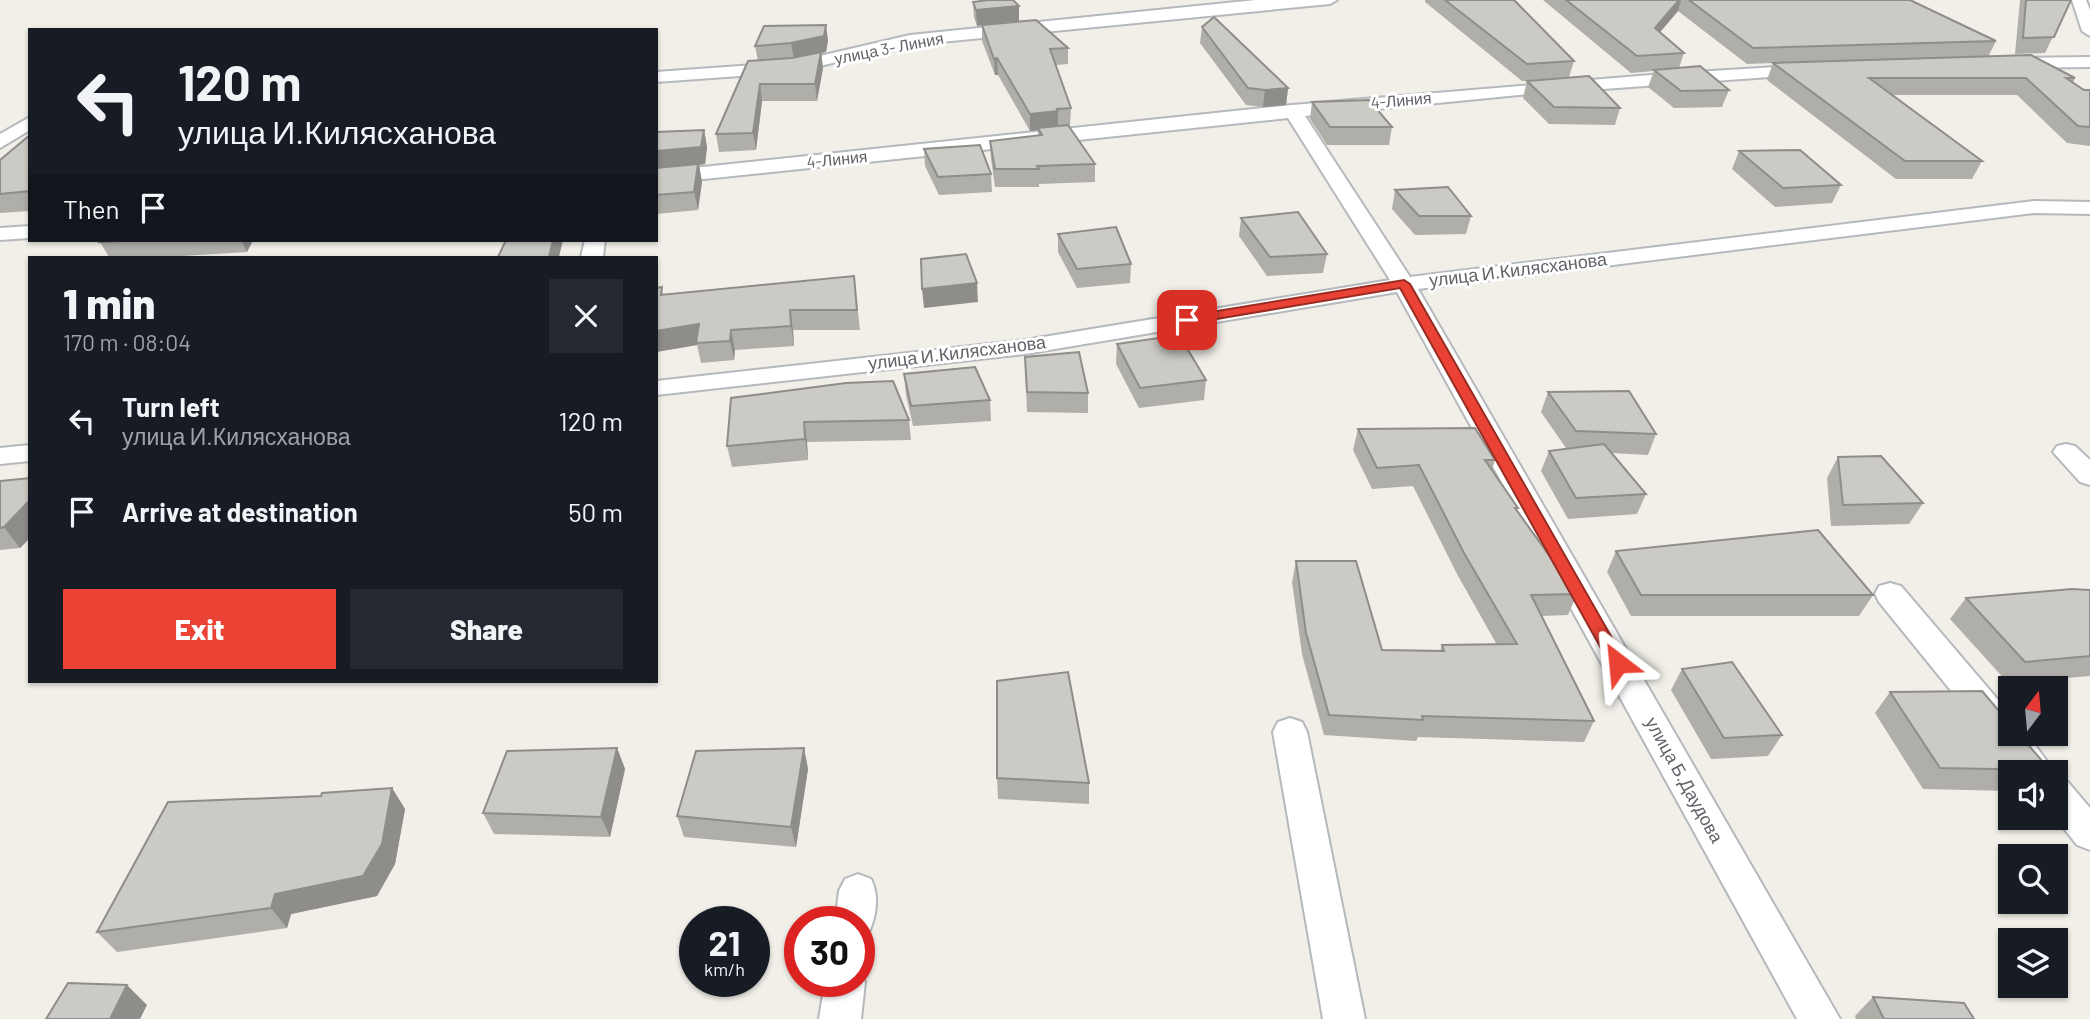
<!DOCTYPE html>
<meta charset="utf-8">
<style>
:root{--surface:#171b24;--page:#242831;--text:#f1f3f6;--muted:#9ea1a6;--accent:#ea4335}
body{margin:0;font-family:Barlow,sans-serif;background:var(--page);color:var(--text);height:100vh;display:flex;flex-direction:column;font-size:26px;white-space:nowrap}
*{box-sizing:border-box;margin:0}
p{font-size:23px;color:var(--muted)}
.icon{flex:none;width:38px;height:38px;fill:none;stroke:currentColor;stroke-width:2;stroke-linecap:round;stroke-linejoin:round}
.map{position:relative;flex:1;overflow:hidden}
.panel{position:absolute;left:28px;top:256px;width:630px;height:427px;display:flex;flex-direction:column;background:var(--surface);border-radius:0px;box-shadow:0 2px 5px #0004}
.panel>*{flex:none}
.banner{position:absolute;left:28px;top:28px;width:630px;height:214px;border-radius:0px;box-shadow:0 2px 5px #0004;background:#171b24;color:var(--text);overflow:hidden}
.needle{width:46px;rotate:16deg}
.tools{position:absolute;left:1998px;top:676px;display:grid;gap:14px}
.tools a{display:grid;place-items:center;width:70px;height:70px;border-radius:0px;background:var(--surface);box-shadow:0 2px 5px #0004;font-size:35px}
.speed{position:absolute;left:679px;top:906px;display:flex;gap:14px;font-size:35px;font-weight:700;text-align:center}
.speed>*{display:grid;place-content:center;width:91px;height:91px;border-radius:50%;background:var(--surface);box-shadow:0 2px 5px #0004;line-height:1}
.speed small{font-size:18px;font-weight:400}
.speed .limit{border:10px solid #d22;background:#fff;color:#111}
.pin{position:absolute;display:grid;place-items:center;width:60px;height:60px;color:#fff;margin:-30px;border-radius:14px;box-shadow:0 4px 10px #0006}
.me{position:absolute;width:77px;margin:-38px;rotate:331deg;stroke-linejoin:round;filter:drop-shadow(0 0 5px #0008)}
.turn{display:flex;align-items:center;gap:24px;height:147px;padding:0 35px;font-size:32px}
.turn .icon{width:91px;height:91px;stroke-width:2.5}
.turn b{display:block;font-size:49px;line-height:60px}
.then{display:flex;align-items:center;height:66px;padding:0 35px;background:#0003;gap:14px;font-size:26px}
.round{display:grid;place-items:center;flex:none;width:74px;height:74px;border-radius:0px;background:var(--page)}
.headline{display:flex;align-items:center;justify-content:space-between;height:119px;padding:0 35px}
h1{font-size:42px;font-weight:800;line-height:52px}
.primary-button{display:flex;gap:14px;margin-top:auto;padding:14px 35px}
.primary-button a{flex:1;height:80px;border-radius:0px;background:var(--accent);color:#fff;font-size:28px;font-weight:800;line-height:80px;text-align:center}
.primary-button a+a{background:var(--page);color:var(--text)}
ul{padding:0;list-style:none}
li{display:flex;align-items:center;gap:21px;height:91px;padding:0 35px}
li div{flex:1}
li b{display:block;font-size:26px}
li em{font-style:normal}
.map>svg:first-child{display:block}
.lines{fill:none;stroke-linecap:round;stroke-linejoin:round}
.street-casing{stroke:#b5b8bc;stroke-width:4}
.street{fill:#fff;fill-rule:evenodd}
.wall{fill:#afaea9}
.shaded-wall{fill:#8f8d8a}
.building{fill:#cccac5;stroke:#8f8d8a;stroke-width:2}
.route{fill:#ea4335;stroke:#982c22;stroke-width:2}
.labels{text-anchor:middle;stroke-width:6;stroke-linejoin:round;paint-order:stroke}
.far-street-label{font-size:16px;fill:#5f6368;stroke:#fff}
.street-label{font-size:18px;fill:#5f6368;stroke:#fff}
</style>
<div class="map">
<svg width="2090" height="1019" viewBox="0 0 2090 1019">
<rect width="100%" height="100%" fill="#f1efe8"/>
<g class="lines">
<g class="street-casing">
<g id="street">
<polygon points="1256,0 1337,0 1330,4 910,45 794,72 656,82 656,72 794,62 910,35"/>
<polygon points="2072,0 2086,0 2090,10 2090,36 2082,31"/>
<polygon points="2090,57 2090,67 2009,68 2001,63 2009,58"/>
<polygon points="1807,65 1813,66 1815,70 1813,74 1519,95 1305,116 1410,277 2034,201 2090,202 2090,214 2034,213 1418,289 1840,1019 1797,1019 1397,292 1025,354 656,395 656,381 1025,340 1390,280 1288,118 656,184 656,172 1292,105 1663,74"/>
<polygon points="30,117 30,130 0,148 0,134"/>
<polygon points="30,226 30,238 0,240 0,228"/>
<polygon points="585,240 605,240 603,257 581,257"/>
<polygon points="2066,444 2075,446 2090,460 2090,485 2080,482 2053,452 2057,446"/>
<polygon points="30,445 30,461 0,464 0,448"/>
<polygon points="1890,583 1901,586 2011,715 2011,733 2026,733 2055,772 2017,772 1879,602 1875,594 1879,586"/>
<polygon points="1290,718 1302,722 1307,732 1365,1019 1323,1019 1273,732 1278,722"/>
<polygon points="2056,778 2068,782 2090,808 2090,850 2077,845 2055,817"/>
<path d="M 858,874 L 871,879 C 880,897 876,917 868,935 L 859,938 L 859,922 L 835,922 L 839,891 L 845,879 Z"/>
<polygon points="859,969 865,982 861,1019 819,1019 825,982 859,982"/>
</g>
</g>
<use href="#street" class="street"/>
</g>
<g class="wall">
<polygon points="1425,0 1514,0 1574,61 1569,77 1522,81 1425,2"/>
<polygon points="1543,0 1910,0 1996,41 1988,57 2075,78 2073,83 2084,90 2090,90 2090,146 2067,143 2017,95 1892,95 1982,161 1972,179 1896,179 1767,80 1773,63 1747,64 1678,11 1660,32 1684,53 1679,68 1729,90 1722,107 1674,108 1648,87 1654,71 1631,73"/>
<polygon points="2020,0 2071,0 2045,53 2015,54"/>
<polygon points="973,2 1019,6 1019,21 1068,48 1068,64 1056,65 1071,108 1070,125 1068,125 1095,164 1095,182 1039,184 1039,187 995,187 991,159 990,141 1038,136 1038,130 1030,131 998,75 995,75 982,41 982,25 977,26 974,17"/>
<polygon points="1202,27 1288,88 1286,105 1263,107 1246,105 1200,43"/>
<polygon points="828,40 826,52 821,53 823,68 817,101 762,101 756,150 719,152 716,134 758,61 755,46"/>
<polygon points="1527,81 1620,108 1615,125 1549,124 1523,98"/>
<polygon points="1312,102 1392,127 1389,145 1327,145 1310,119"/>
<polygon points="704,130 707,147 705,164 699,165 702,182 698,210 656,214 656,132"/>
<polygon points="30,135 30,211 0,213 0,160"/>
<polygon points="924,149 991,174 992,192 939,195 925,166"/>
<polygon points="1739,151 1841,185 1832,203 1775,207 1732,169"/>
<polygon points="1395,190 1471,216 1466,234 1415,235 1392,209"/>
<polygon points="1241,218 1327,254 1323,273 1267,276 1239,236"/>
<polygon points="1058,234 1131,264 1130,283 1077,288 1058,252"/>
<polygon points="102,240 253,240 247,252 166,257 109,257 100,242"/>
<polygon points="854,276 860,330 793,330 794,346 735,350 734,360 701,363 697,345 656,352 656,288 664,294"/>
<polygon points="1117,344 1206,380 1204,400 1139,408 1116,364"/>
<polygon points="1025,357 1088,393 1088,413 1027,412"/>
<polygon points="904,374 990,400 991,421 913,426 906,395"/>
<polygon points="1548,392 1656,434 1648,455 1612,453 1646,494 1637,514 1568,519 1541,471 1549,451 1566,448 1541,412"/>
<polygon points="731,398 909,420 911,440 807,442 808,460 732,467 727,446"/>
<polygon points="1358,429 1495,460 1492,470 1518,508 1517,510 1577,594 1568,615 1541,616 1594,721 1584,742 1418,737 1416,741 1324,735 1302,654 1292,582 1296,561 1382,650 1440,651 1442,645 1497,645 1457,574 1413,486 1372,489 1353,450"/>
<polygon points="1838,457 1923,503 1909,524 1831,526 1827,478"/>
<polygon points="30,478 30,538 20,548 0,550 0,481"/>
<polygon points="1616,551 1873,595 1859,616 1631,616 1607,572"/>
<polygon points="2090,590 2090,676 2008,683 1950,619 1966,598"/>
<polygon points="1682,669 1782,735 1768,756 1711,759 1671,690"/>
<polygon points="1890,692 2050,770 2049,772 2011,772 2011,791 1923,789 1875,713"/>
<polygon points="617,748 625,769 610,837 494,834 483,813"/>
<polygon points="804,748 808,769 796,847 684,837 677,816"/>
<polygon points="997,778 1089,783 1089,804 998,799"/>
<polygon points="392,788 405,809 395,864 377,896 291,914 287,928 117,952 97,932 321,796"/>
<polygon points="1873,997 1974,1019 1856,1019 1855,1016"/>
</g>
<g class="shaded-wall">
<polygon points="1679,0 1681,0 1678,11 1650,44 1655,28"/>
<polygon points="1019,6 1019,21 977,26 976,10"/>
<polygon points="826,25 828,40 826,52 821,53 823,68 817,101 815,84 794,59 791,43"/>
<polygon points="997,58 998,75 995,75 994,59"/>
<polygon points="760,84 762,101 756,150 753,133"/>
<polygon points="1288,88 1286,105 1263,107 1265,90"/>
<polygon points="1058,111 1058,128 1038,128 1038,130 1030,131 1030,114"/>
<polygon points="704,130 707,147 705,164 699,165 702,182 698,210 694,192 656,169 656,151"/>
<polygon points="241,240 253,240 247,252"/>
<polygon points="553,240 563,240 559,257 549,257"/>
<polygon points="977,283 978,302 924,308 922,289"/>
<polygon points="790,310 793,330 794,346 791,326"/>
<polygon points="699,324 697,345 656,352 656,331"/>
<polygon points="731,330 735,350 734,360 730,341"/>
<polygon points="656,417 658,423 656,440"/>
<polygon points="804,422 807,442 808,460 805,439"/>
<polygon points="30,500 30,538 20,548 4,527"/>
<polygon points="617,748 625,769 610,837 601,817"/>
<polygon points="804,748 808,769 796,847 791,827"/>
<polygon points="392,788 405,809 395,864 377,896 291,914 287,928 271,908 275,894"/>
<polygon points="127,985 147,1005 140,1019 110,1019"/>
</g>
<g class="building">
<polygon points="989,0 1013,0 1019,6 976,10 973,2"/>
<polygon points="1445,0 1514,0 1574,61 1527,64"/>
<polygon points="1566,0 1679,0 1655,28 1684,53 1637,56"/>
<polygon points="1689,0 1910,0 1996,41 1753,48"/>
<polygon points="2026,0 2071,0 2054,37 2023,38"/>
<polygon points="1214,17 1288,88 1265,90 1248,88 1202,27"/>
<polygon points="1036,20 1068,48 1050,49 1071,108 1057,109 1058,111 1030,114 997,58 994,59 982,25"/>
<polygon points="826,25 824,36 791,43 755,46 764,26"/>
<polygon points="821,52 815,84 760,84 753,133 716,134 748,61 792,58"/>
<polygon points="2031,55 2075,78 2066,78 2084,90 2090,90 2090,127 2078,126 2026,78 1869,78 1982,161 1905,161 1773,63"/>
<polygon points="1700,66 1729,90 1681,91 1654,70"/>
<polygon points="1589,76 1620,108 1554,107 1527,81"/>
<polygon points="1369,100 1392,127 1330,127 1312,102"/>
<polygon points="1068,125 1095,164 1037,166 1039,169 995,169 990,141 1042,135 1038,128"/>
<polygon points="704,130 701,147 656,151 656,132"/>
<polygon points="30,135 30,191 0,194 0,160"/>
<polygon points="980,145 991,174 938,177 924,149"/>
<polygon points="1800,150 1841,185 1783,188 1739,151"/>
<polygon points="698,164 694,192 656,195 656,168"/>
<polygon points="1448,187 1471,216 1419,216 1395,190"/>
<polygon points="1298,212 1327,254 1270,257 1241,218"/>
<polygon points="1116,227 1131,264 1077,269 1058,234"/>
<polygon points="102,240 135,240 100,242"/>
<polygon points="506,240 553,240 549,257 498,257"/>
<polygon points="966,254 977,283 922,289 921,259"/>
<polygon points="854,276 857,310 790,310 791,326 731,330 730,341 696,343 699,324 656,331 656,288 662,287 661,295"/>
<polygon points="1179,335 1206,380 1140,388 1117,344"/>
<polygon points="1079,352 1088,393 1027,392 1025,357"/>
<polygon points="975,367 990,400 911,406 904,374"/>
<polygon points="893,381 909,420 804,422 805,439 727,446 731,398 846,383"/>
<polygon points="1629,391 1656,434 1576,431 1548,392"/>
<polygon points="1475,428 1495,460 1485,460 1518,508 1515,508 1577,594 1531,595 1594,721 1422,716 1423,720 1329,715 1306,633 1296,561 1356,561 1382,650 1444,651 1442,645 1517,644 1464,553 1419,465 1377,468 1358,429"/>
<polygon points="1604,444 1646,494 1576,498 1549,451"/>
<polygon points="1881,456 1923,503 1843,505 1838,457"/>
<polygon points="30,478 30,500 4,527 0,528 0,481"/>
<polygon points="1818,530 1873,595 1641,595 1616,551"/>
<polygon points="2072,589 2090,590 2090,656 2025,662 1966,598"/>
<polygon points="1732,662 1782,735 1724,738 1682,669"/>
<polygon points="1068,672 1089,783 997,778 997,681"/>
<polygon points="1982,691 2011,725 2011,733 2018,733 2050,770 1940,768 1890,692"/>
<polygon points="617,748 601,817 483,813 507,751"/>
<polygon points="804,748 791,827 677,816 696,751"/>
<polygon points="392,788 382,844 363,876 275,894 271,908 97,932 168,802 321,796 322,793"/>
<polygon points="68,983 127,985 110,1019 46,1019"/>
<polygon points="1873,997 1964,1003 1974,1019 1884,1019"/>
</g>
<polygon class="route" points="1404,280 1410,284 1624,659 1627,663 1624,668 1612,668 1400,288 1187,324 1181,320 1187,316"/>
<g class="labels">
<g class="far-street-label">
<text transform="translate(889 48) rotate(-11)" y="6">улица 3- Линия</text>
<text transform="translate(1401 100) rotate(-5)" y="6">4-Линия</text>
<text transform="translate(837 159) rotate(-6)" y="6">4-Линия</text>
</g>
<g class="street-label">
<text transform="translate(1518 270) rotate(-7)" y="6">улица И.Килясханова</text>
<text transform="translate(957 353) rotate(-7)" y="6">улица И.Килясханова</text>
<text transform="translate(1684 780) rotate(61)" y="6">улица Б.Даудова</text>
</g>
</g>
</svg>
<div class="tools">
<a><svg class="needle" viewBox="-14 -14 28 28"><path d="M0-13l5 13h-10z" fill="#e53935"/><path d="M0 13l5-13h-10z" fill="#9ea1a6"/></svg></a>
<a><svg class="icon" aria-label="sound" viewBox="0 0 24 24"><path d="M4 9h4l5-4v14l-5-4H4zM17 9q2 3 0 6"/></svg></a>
<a><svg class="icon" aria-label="search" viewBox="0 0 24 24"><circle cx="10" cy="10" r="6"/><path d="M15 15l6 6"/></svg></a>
<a><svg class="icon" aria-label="layers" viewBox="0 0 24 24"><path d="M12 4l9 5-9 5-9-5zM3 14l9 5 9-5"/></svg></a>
</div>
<div class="speed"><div>21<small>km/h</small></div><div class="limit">30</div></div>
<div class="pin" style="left:1187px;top:320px;background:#d93025"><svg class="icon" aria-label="arrive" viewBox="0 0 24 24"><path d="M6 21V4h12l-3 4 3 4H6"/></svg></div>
<svg class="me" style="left:1618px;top:663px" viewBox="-20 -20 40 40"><path d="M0-17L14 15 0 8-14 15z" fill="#ea4335" stroke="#fff" stroke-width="4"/></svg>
<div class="banner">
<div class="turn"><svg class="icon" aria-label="left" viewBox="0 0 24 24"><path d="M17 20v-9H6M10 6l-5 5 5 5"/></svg><div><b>120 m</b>улица И.Килясханова</div></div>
<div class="then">Then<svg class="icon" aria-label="arrive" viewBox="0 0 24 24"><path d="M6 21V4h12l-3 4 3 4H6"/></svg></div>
</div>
<section class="panel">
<div class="headline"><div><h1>1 min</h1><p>170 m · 08:04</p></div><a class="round"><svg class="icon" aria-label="close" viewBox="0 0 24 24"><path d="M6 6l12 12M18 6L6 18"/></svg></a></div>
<ul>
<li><svg class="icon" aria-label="left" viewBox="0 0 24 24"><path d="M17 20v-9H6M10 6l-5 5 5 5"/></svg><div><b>Turn left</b><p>улица И.Килясханова</p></div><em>120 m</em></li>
<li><svg class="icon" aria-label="arrive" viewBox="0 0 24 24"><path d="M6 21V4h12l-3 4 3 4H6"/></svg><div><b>Arrive at destination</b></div><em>50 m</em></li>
</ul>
<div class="primary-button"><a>Exit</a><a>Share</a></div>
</section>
</div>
